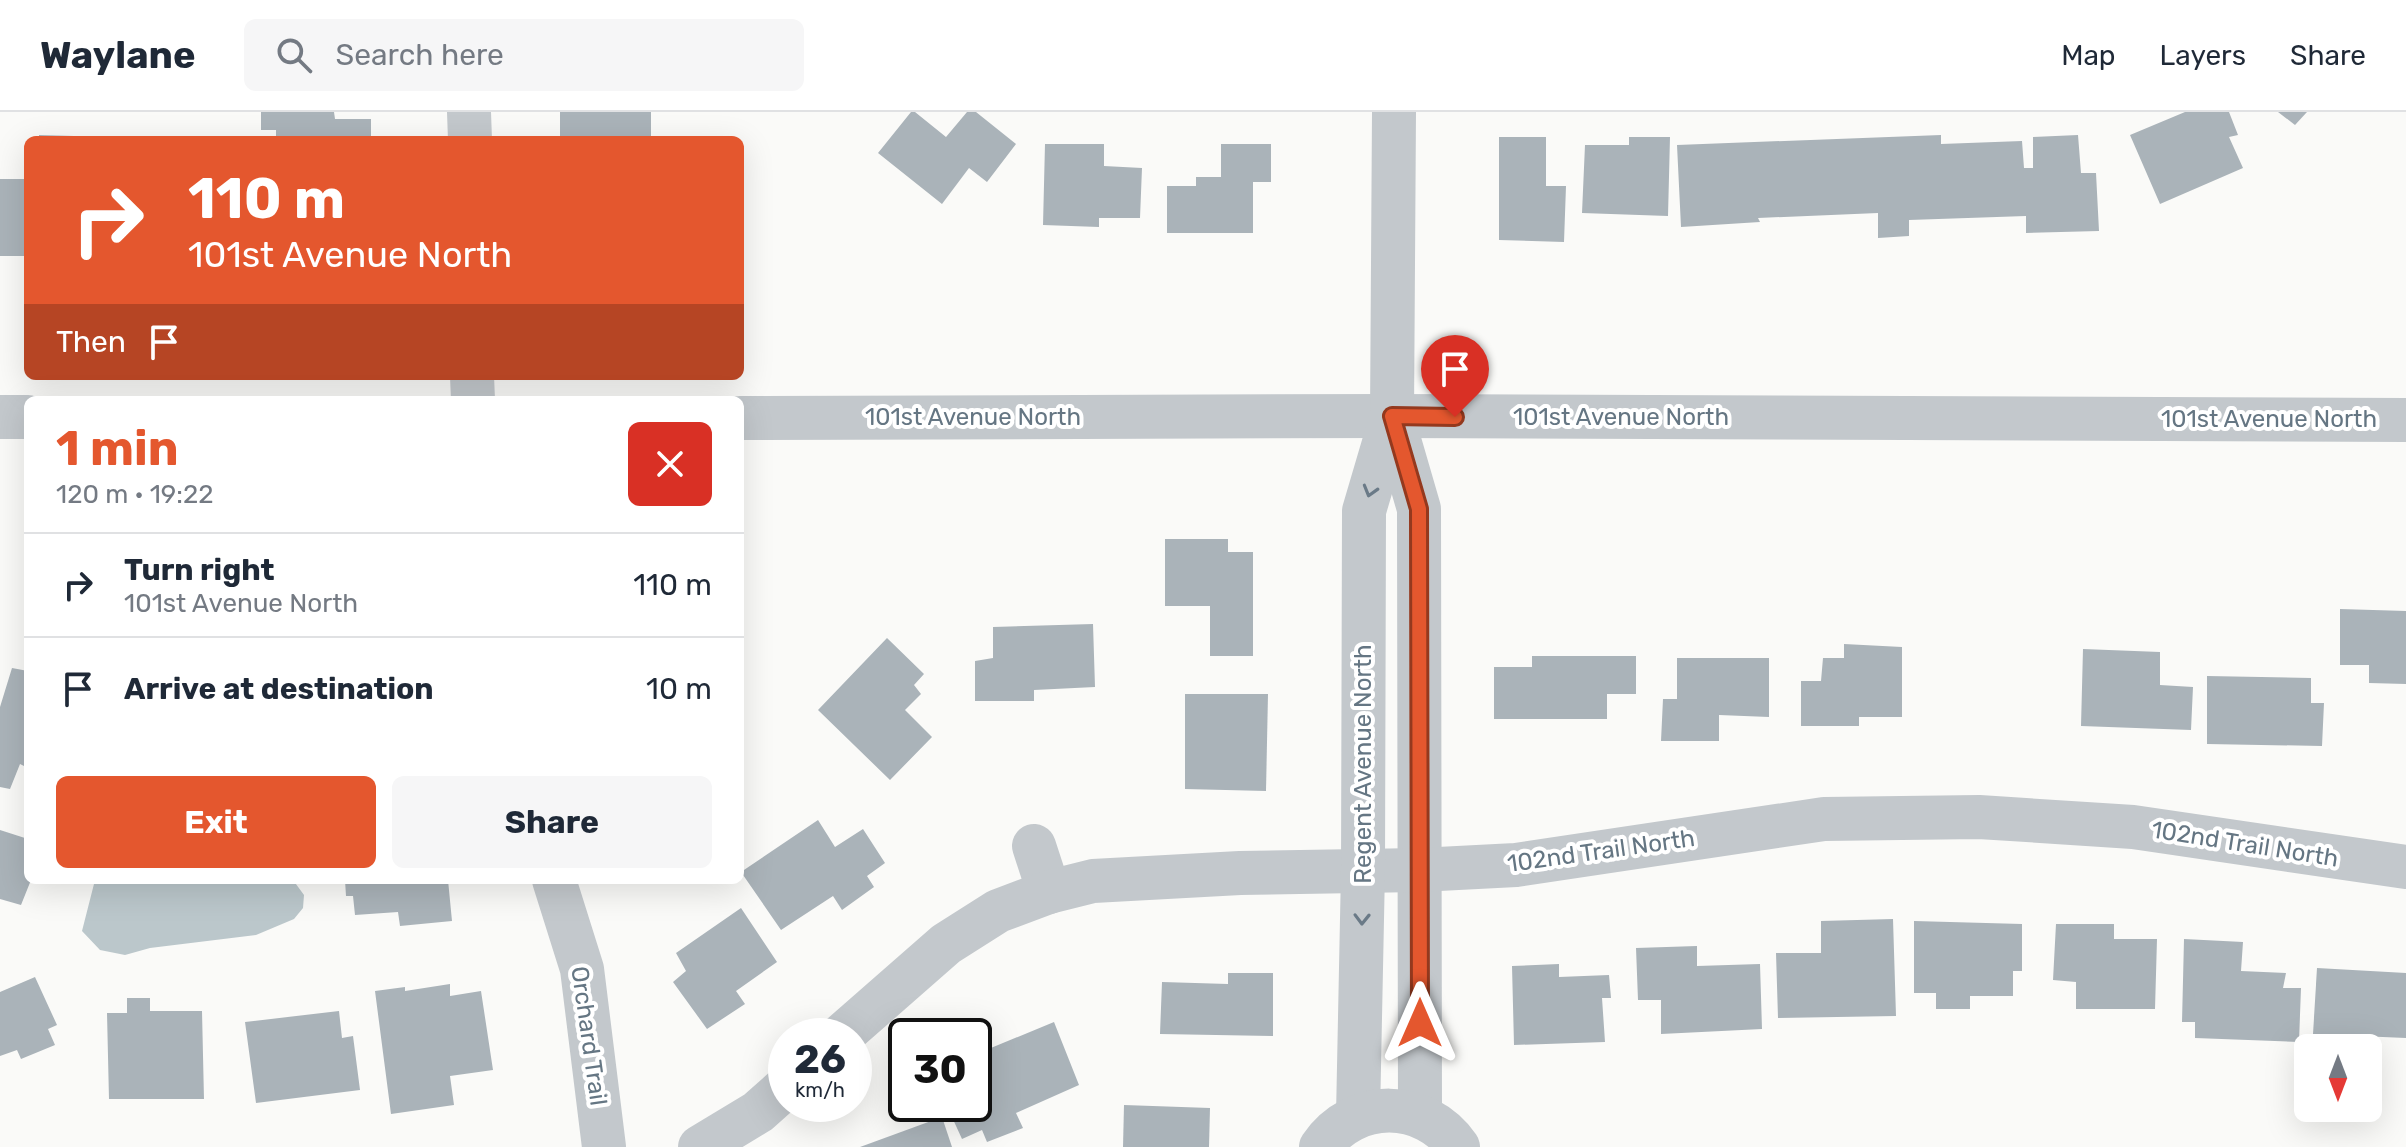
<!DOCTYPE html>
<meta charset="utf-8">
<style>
:root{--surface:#fff;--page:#f6f6f7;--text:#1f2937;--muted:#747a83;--line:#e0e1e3;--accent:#e4572e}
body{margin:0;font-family:Rubik,sans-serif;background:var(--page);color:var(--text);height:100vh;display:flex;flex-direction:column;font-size:30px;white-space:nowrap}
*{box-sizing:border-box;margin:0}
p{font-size:26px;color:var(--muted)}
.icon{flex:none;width:44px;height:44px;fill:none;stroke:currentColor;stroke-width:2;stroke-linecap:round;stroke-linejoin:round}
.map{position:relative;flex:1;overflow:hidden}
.panel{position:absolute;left:24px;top:284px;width:720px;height:488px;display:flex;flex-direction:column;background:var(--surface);border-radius:12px;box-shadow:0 8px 32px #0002}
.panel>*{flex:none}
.banner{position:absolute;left:24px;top:24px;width:720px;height:244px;border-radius:12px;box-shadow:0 8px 32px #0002;background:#e4572e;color:#fff;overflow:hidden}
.needle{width:52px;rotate:180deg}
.fabs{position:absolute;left:2294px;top:922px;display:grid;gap:16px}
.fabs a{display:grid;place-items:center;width:88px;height:88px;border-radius:12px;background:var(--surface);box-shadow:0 8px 32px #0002;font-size:40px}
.speed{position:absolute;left:768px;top:906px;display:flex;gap:16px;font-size:40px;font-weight:700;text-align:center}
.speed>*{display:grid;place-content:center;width:104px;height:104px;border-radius:50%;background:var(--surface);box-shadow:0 8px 32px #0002;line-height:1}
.speed small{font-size:20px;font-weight:400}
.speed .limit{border:4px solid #111;border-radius:12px;background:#fff;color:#111}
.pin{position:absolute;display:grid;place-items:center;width:68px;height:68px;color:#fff;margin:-82px -34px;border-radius:50% 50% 50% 0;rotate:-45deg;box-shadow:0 0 8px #0007}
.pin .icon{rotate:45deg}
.me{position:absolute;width:88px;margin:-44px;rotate:0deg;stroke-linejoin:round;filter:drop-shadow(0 0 6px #0008)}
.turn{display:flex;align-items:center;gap:28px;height:168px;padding:0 32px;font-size:36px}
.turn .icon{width:104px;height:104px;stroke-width:2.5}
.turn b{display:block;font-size:56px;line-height:68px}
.then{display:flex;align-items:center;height:76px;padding:0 32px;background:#0003;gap:16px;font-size:30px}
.round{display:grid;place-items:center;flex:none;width:84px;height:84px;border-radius:12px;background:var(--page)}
.overview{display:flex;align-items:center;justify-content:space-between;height:136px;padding:0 32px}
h1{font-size:48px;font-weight:700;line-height:60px;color:var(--accent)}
.button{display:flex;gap:16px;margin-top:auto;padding:16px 32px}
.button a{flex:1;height:92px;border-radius:12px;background:var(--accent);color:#fff;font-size:32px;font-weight:700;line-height:92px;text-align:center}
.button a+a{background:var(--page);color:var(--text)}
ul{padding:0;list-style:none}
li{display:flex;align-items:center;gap:24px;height:104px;padding:0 32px;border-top:2px solid var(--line)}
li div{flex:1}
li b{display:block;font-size:30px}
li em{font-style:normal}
header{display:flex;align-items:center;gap:48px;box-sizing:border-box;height:112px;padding:0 40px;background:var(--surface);border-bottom:2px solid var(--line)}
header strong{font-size:38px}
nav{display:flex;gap:44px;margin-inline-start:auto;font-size:28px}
.search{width:560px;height:72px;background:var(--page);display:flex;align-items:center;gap:20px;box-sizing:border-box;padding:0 28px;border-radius:12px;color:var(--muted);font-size:30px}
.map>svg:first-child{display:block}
.water{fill:#bbc7cb}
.building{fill:#aab3b9}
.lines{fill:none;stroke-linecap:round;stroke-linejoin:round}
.minor{stroke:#c3c8cc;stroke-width:44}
.oneway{stroke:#6a7a87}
.route-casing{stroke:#94391e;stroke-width:20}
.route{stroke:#e4572e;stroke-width:14}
.labels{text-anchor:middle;stroke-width:8;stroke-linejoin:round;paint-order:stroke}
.street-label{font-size:24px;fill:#657683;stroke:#fff}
</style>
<header>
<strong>Waylane</strong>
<div class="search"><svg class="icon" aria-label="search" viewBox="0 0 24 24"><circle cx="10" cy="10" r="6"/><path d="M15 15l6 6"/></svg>Search here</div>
<nav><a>Map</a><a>Layers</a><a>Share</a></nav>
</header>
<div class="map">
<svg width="2406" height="1035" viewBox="0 0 2406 1035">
<rect width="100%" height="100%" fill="#fafaf8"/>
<polygon class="water" points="95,768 293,768 304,783 303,796 294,807 256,823 150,836 125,843 100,838 82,819"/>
<g class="building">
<polygon points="261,0 334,0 335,7 371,7 371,28 276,28 276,18 261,18"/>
<rect x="560" y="0" width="91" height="28"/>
<polygon points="911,0 915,0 946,25 967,0 976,0 1016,32 987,70 969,56 942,92 878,41"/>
<polygon points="2185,0 2229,0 2238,23 2229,25 2243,56 2160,92 2130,23"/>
<polygon points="2278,0 2307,0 2295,13"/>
<polygon points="39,23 109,25 109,28 39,28"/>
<polygon points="1941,23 1941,32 2022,29 2024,56 2033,56 2033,25 2078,23 2081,61 2096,61 2099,119 2026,121 2026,104 1909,108 1909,124 1878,126 1878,101 1758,106 1760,110 1681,115 1677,33"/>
<polygon points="1499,25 1546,25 1546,74 1566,74 1564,130 1499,128"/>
<polygon points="1629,25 1670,25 1668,104 1582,101 1585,33 1629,33"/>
<polygon points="1045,32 1104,32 1104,54 1142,56 1140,106 1099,106 1099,115 1043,113"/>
<polygon points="1221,32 1271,32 1271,70 1253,70 1253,121 1167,121 1167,74 1196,74 1196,65 1221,65"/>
<rect x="0" y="67" width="28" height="77"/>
<polygon points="1165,427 1228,427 1228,440 1253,440 1253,544 1210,544 1210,494 1165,494"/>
<polygon points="2340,497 2406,499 2406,572 2369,571 2369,553 2340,553"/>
<polygon points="1093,512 1095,575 1034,578 1034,589 975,589 975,549 993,546 993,515"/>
<polygon points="887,526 924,562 914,573 921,582 905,598 932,625 890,668 818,598"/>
<polygon points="1844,532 1902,535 1902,605 1859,605 1859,614 1801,614 1801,569 1821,569 1823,546 1844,546"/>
<polygon points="2083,537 2160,540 2160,573 2193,575 2191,618 2081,614"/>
<polygon points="1532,544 1636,544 1636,582 1607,582 1607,607 1494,607 1494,555 1532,555"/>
<polygon points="1677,546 1769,546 1769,605 1719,603 1719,629 1661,629 1663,587 1677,587"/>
<polygon points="12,556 28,559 28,656 20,652 10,677 0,675 0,595"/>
<polygon points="2207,564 2311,566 2311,591 2324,591 2322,634 2207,632"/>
<polygon points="1185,582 1268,582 1266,679 1185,677"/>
<polygon points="818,708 835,735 863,717 885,751 867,764 874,775 842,798 833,784 781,818 741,760"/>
<polygon points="0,718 28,727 28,768 31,768 21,793 0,787"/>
<polygon points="345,768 448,768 452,809 400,814 398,800 355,803 353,784 346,784"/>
<polygon points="741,796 777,850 736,879 745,892 707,917 673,870 686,859 676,841"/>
<polygon points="1893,807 1896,904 1778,906 1776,841 1821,841 1821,809"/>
<polygon points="1914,809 2022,812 2022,859 2013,859 2013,884 1970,884 1970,897 1936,897 1936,881 1914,881"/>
<polygon points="2056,812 2114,812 2114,827 2157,827 2155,897 2076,897 2076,870 2053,868"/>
<polygon points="2184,827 2243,830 2241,859 2286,861 2283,876 2301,876 2299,930 2195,926 2195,910 2182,910"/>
<polygon points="1697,834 1697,854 1760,852 1762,917 1661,922 1661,888 1638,888 1636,836"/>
<polygon points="1559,852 1559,865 1609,863 1611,886 1602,886 1605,930 1514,933 1512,854"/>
<polygon points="2317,856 2406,861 2406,926 2313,922"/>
<polygon points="1228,861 1273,861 1273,924 1160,922 1162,870 1228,872"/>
<polygon points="35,865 57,913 48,917 55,933 21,947 17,938 0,944 0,880"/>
<polygon points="450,872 450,884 481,879 493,958 450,964 454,993 391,1002 375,879 405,875 405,879"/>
<polygon points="127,886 150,886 150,899 202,899 204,987 109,987 107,901 127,901"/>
<polygon points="339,899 342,926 353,924 360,978 256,991 245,910"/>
<polygon points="1054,910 1079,973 1016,1001 1023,1016 987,1030 982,1018 962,1027 946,992 974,992 974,943"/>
<polygon points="1124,993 1210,996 1209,1035 1123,1035"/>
<polygon points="942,1005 952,1035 860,1035"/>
</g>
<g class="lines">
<g class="minor">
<polyline points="469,0 470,28"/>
<polyline points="472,264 473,288"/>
<polyline points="1392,304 1419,397 1420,1003"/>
<polyline points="0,305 28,305"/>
<polyline points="740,306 1392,304 2406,308"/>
<polyline points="1034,734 1049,780"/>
<polyline points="554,768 582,857 604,1035"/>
<polyline points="841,924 946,832 998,799 1049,780 1093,769 1240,761 1419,758 1516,753 1824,707 1979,705 2133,715 2406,755"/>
<polyline points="1358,1004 1363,758 1364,399 1392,304 1394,0"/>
<polyline points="700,1035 758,1000 786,975"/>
<path d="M 1321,1035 C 1354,986 1425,987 1458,1035"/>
</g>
</g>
<defs><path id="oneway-chevron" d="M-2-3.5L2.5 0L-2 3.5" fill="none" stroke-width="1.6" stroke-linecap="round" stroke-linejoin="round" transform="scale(2)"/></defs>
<g class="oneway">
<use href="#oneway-chevron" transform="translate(1370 379) rotate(106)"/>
<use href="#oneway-chevron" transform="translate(1362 807) rotate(91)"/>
</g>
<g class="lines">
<g class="route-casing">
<polyline id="route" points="1420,911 1419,397 1392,304 1455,305"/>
</g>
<use href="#route" class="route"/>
</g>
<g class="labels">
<g class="street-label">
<text x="973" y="313">101st Avenue North</text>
<text x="1621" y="313">101st Avenue North</text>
<text x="2269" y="315">101st Avenue North</text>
<text transform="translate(1363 652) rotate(-90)" y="8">Regent Avenue North</text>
<text transform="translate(2245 732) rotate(9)" y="8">102nd Trail North</text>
<text transform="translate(1601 739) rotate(-8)" y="8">102nd Trail North</text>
<text transform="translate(589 924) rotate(82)" y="8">Orchard Trail</text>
</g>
</g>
</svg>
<div class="fabs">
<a><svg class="needle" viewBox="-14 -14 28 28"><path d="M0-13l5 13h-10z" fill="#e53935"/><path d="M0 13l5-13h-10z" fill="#747a83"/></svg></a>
</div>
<div class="speed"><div>26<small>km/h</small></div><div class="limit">30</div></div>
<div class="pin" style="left:1455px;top:305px;background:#d93025"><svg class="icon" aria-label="arrive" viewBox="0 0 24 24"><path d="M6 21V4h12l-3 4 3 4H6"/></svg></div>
<svg class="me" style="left:1420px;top:911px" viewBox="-20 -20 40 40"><path d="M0-17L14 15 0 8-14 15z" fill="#e4572e" stroke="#fff" stroke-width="4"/></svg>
<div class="banner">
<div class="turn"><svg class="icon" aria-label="right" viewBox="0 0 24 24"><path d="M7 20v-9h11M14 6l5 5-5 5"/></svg><div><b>110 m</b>101st Avenue North</div></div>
<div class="then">Then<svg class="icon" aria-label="arrive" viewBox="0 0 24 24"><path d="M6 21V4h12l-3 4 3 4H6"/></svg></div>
</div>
<section class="panel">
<div class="overview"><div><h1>1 min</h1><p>120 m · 19:22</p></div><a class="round" style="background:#d93025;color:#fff"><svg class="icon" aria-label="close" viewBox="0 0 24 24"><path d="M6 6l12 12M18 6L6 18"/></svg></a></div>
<ul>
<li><svg class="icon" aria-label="right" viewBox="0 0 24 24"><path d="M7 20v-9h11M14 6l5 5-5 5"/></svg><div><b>Turn right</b><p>101st Avenue North</p></div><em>110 m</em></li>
<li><svg class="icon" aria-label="arrive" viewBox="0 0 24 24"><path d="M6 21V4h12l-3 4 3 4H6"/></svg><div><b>Arrive at destination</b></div><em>10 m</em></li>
</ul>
<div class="button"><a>Exit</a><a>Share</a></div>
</section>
</div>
